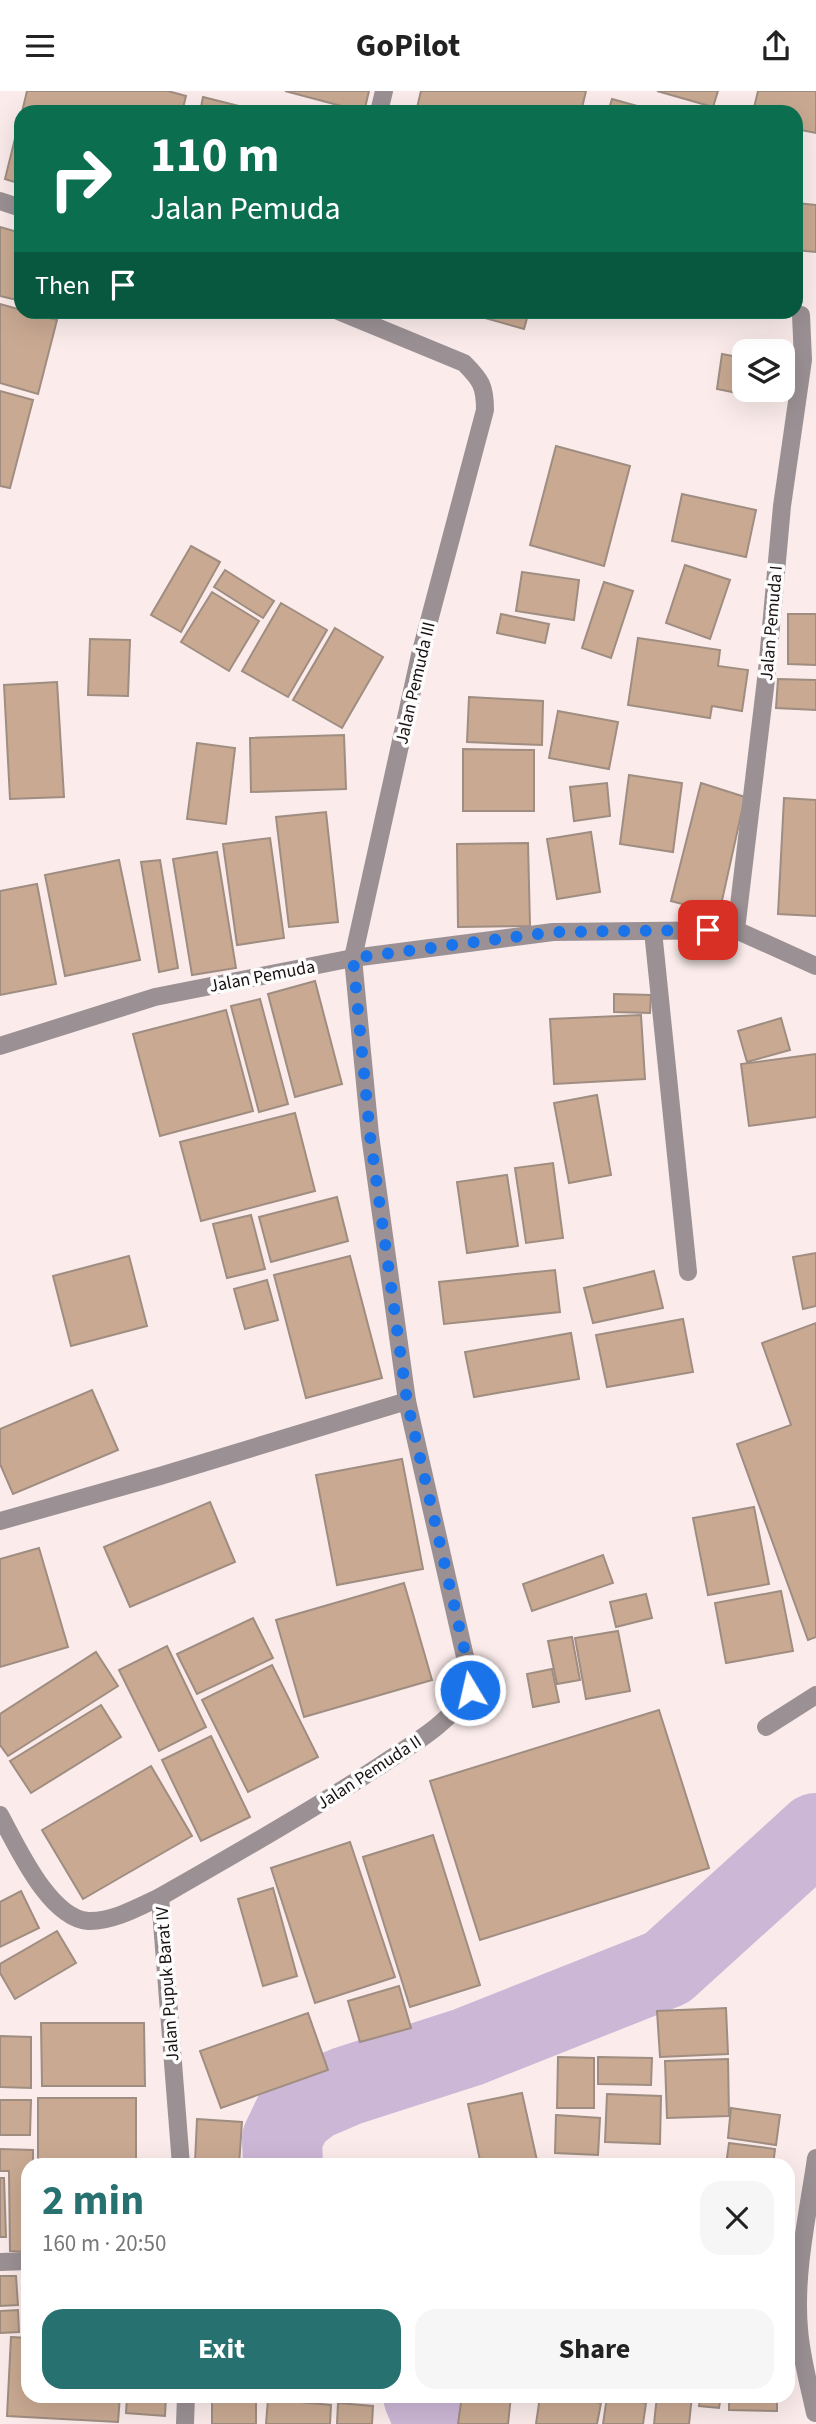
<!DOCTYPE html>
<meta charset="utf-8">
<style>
:root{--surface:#fff;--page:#f6f6f6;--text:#222;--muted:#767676;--accent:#277170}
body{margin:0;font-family:"Source Sans 3",sans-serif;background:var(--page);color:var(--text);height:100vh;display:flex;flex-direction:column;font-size:26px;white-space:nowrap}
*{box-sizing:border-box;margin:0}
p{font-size:23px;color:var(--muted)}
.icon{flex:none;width:38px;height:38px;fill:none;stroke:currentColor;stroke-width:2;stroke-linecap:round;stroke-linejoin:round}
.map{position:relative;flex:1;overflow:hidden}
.sheet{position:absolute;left:21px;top:2067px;width:774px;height:245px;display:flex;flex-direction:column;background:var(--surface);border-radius:21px;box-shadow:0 7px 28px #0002}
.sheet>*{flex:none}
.banner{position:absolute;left:14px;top:14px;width:789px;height:214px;border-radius:21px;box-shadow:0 7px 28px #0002;background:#0b6e4f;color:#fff;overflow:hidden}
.buttons{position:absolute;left:732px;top:248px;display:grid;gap:14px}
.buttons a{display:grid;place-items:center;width:63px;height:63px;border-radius:14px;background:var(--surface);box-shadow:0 7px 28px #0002;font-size:35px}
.pin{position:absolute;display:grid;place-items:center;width:60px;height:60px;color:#fff;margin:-30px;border-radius:14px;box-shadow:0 4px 10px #0006}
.me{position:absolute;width:77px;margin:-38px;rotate:351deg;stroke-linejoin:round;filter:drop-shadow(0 0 5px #0008)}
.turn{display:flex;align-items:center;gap:24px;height:147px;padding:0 21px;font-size:32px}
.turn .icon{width:91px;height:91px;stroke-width:2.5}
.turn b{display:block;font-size:49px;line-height:60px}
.then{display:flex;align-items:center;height:66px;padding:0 21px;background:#0003;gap:14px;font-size:26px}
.round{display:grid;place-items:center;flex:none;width:74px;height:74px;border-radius:21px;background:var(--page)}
.head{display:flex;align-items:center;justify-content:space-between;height:119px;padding:0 21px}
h1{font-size:42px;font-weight:700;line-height:52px;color:var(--accent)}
.action{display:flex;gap:14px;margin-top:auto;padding:14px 21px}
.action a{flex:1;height:80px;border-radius:21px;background:var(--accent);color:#fff;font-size:28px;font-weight:700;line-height:80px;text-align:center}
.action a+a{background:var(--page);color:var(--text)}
header{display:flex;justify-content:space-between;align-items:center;height:91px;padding:0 21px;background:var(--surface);font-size:32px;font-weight:700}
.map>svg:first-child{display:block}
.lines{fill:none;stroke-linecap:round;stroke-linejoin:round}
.river{stroke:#ccb7d6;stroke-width:80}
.building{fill:#c9a992;stroke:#9f8d81;stroke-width:2}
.minor{stroke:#9b9195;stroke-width:18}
.route{stroke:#1a73e8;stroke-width:12;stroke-dasharray:0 21.6}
.labels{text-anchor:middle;stroke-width:7;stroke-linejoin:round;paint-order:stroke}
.street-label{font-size:18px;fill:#191010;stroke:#fdfdfd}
</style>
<header><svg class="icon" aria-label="menu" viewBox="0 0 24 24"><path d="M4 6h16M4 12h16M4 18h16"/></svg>GoPilot<svg class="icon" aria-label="share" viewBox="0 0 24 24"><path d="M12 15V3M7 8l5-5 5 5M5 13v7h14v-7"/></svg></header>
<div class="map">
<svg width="816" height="2333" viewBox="0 0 816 2333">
<rect width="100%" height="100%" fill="#fbeceb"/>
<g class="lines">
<g class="river">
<polyline points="283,2074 282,2048 293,2025 312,2010 347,1995 468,1956 667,1877 816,1742"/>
<polyline points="423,2305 435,2333"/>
</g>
</g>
<g class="building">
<polygon points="27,0 168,0 186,5 182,21 22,21"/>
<polygon points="285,0 369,0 364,21"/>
<polygon points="421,0 586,0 581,21 416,21"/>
<polygon points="657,0 718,0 713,16"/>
<polygon points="758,0 816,0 816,42 796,38 796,21 753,21"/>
<polygon points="203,6 263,21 200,21"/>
<polygon points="612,8 659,21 608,21"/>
<polygon points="21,23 21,93 5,88"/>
<polygon points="796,112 816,114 816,161 796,159"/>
<polygon points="0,136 21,142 21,210 0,205"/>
<polygon points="0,213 57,229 38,303 0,292"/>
<polygon points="460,220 529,220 524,238"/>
<polygon points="758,254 794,259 787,306 751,300 782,299 782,261 757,261"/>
<polygon points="722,263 743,267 737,302 717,298"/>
<polygon points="0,300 33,309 10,397 0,395"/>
<polygon points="556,355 630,375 604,475 530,454"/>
<polygon points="682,403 756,419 746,466 672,450"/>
<polygon points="191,455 220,471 181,541 151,524"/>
<polygon points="685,474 730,489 710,548 666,532"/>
<polygon points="225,479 274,510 263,527 214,496"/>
<polygon points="522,481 579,489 574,529 516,520"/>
<polygon points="604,491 633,500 611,567 582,557"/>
<polygon points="212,501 259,530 229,580 181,551"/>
<polygon points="281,512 327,539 288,606 242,580"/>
<polygon points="501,523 549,533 545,552 497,542"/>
<polygon points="788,523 816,523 816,574 788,573"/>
<polygon points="335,537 383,566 342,637 293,609"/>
<polygon points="638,547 720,559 718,575 748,579 742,620 712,615 710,627 628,614"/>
<polygon points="90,548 130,549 128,605 88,604"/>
<polygon points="778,588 816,589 816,619 776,617"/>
<polygon points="57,591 64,706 10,708 4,594"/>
<polygon points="469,606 543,610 542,654 467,651"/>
<polygon points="558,620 618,631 609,678 549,667"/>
<polygon points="344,644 346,698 251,701 250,647"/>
<polygon points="197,652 235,657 226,733 187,728"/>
<polygon points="463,658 534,659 534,720 463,720"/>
<polygon points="629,684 682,692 673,761 620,753"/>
<polygon points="607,692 610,725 574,730 570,696"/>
<polygon points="701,692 745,706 719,823 671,810"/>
<polygon points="784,707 816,709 816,825 778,823"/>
<polygon points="326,721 338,831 289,836 276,726"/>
<polygon points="591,741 600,801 557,808 547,748"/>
<polygon points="270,747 284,847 237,854 223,753"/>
<polygon points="528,752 530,835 458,836 457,753"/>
<polygon points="217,761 236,877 192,884 173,768"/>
<polygon points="119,769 140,869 65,885 45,784"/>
<polygon points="160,769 178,877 159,881 141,771"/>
<polygon points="37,793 56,893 0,904 0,800"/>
<polygon points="315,890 342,993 295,1006 268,903"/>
<polygon points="614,903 651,904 650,922 614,921"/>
<polygon points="260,908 288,1013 259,1021 231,915"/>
<polygon points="226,919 253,1020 160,1045 133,943"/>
<polygon points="641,924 645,988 554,993 550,928"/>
<polygon points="781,927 790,959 747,971 738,940"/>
<polygon points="816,963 816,1026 749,1035 741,973"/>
<polygon points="597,1004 611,1084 569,1092 554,1012"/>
<polygon points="295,1022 315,1100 201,1130 180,1051"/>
<polygon points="553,1072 563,1147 526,1152 515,1077"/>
<polygon points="507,1084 518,1155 467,1162 457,1091"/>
<polygon points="337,1106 348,1150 271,1171 259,1126"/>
<polygon points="251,1124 265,1178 227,1187 213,1133"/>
<polygon points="816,1162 816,1215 803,1218 793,1166"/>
<polygon points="129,1165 147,1235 71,1255 53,1185"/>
<polygon points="350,1165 382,1287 306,1307 274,1184"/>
<polygon points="555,1179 560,1221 444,1233 439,1191"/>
<polygon points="654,1180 663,1217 593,1232 584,1197"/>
<polygon points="267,1189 278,1229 245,1238 234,1198"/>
<polygon points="683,1228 693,1281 607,1296 596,1244"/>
<polygon points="816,1232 816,1546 808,1549 737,1353 791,1334 762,1252"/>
<polygon points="571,1242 579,1288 474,1306 465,1261"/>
<polygon points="92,1299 118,1359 13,1403 0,1373 0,1338"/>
<polygon points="402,1368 423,1478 337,1494 316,1384"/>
<polygon points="210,1411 235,1471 130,1516 104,1456"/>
<polygon points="754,1416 769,1493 708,1504 693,1427"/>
<polygon points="39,1457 68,1556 0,1576 0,1468"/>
<polygon points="603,1464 613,1492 532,1520 523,1493"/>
<polygon points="404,1492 432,1589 304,1626 276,1529"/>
<polygon points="781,1500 793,1560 726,1572 715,1512"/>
<polygon points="646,1503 652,1527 616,1536 610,1511"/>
<polygon points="253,1527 273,1567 197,1603 177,1563"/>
<polygon points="618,1540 630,1600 586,1608 575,1547"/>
<polygon points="572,1546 580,1589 557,1593 548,1550"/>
<polygon points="167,1555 206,1636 159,1660 119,1579"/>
<polygon points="96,1561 118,1595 8,1665 0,1654 0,1623"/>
<polygon points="272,1574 318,1666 248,1701 202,1609"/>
<polygon points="552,1578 559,1611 533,1616 527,1583"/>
<polygon points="101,1614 121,1646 31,1702 10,1670"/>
<polygon points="659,1619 709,1777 480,1849 430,1690"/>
<polygon points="211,1645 250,1726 201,1750 162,1669"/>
<polygon points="151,1675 192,1745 83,1808 42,1739"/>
<polygon points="433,1744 480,1894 410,1916 363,1766"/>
<polygon points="350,1751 395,1886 315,1912 271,1777"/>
<polygon points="273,1797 297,1885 263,1895 238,1808"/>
<polygon points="21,1800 39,1837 0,1856 0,1811"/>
<polygon points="57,1840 76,1872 15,1908 0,1882 0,1873"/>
<polygon points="399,1895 411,1937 360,1951 348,1910"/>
<polygon points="726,1917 728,1963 660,1966 657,1920"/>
<polygon points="308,1922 328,1979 221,2017 200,1960"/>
<polygon points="41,1932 144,1932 145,1995 42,1995"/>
<polygon points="0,1945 31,1946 31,1997 0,1996"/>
<polygon points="558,1966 594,1967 594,2017 557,2017"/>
<polygon points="598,1966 652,1967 651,1994 598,1993"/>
<polygon points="728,1968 729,2025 667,2027 665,1970"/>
<polygon points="522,2002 538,2074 481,2074 468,2013"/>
<polygon points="607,2003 661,2005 660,2053 605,2051"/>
<rect x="38" y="2007" width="98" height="67"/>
<polygon points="0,2009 31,2009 30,2044 0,2044"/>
<polygon points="731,2017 780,2024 776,2054 728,2047"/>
<polygon points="556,2024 600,2027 598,2064 555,2062"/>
<polygon points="197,2028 242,2031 239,2074 195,2071"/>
<polygon points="729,2052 775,2058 773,2074 726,2074"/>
<polygon points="0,2058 33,2059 33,2074 28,2074 28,2161 10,2160 9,2080 0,2080"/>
<polygon points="0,2087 4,2087 6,2146 0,2146"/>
<polygon points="0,2185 16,2185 18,2214 0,2215"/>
<polygon points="18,2219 19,2241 0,2242 0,2220"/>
<polygon points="11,2246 28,2247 28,2305 120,2305 118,2331 7,2325"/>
<polygon points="127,2305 166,2305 165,2325 126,2322"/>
<rect x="212" y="2305" width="44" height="28"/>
<polygon points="462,2305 511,2305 508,2333 458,2333"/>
<polygon points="540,2305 563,2305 601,2312 597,2333 536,2333"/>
<polygon points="657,2305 692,2305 689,2333 654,2333"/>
<polygon points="700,2305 721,2305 719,2317 699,2315"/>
<polygon points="729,2305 777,2305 777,2320 729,2319"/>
<polygon points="607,2306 646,2312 643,2333 603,2333"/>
<polygon points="268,2308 331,2314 330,2333 266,2333"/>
<polygon points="338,2312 373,2315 372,2333 337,2333"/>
</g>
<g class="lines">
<g class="minor">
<polyline points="379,21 384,0"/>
<polyline points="0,110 21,117"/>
<polyline points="736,839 767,580 782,415 803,269 801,224"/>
<polyline points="653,840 688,1181"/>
<polyline points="0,955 155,906 353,867 553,841 736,839 816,875"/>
<polyline points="0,1430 160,1385 407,1310"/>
<polyline points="766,1636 816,1604"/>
<path d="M 0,1724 C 17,1755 49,1827 88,1830 C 112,1831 139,1816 160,1806 L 181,2074"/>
<path d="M 160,1806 C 235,1763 309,1721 381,1674 C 414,1652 449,1633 470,1599 L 466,1570 L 407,1310 L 370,1044 L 353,867 L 420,564 L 485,319 C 485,295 481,289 464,272 L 338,220"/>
<polyline points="0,2171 28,2170"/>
<path d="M 815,2322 C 809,2294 801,2266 799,2238 C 794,2182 808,2123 816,2067"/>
<polyline points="185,2333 186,2305"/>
</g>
</g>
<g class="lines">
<polyline class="route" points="470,1599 467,1570 407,1310 370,1044 353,867 553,841 708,839"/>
</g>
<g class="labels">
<g class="street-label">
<text transform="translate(771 532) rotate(-85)" y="6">Jalan Pemuda I</text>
<text transform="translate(415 592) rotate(-77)" y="6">Jalan Pemuda III</text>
<text transform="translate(262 885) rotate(-11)" y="6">Jalan Pemuda</text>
<text transform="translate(369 1681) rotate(-33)" y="6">Jalan Pemuda II</text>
<text transform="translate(167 1893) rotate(-94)" y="6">Jalan Pupuk Barat IV</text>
</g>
</g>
</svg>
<div class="buttons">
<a><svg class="icon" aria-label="layers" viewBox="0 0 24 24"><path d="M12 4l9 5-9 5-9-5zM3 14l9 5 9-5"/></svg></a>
</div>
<div class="pin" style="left:708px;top:839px;background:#d93025"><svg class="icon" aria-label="arrive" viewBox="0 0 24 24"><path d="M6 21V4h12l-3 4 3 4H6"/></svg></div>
<svg class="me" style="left:470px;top:1599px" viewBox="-20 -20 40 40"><circle r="17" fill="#1a73e8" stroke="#fff" stroke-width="3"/><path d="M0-11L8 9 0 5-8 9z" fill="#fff"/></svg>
<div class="banner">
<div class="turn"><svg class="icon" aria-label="right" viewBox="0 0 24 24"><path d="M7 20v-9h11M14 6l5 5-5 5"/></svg><div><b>110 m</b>Jalan Pemuda</div></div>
<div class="then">Then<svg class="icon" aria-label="arrive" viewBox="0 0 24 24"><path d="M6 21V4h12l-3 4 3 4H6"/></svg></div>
</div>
<section class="sheet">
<div class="head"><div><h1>2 min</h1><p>160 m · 20:50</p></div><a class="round"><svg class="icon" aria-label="close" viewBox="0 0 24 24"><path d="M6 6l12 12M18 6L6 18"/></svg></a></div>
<div class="action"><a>Exit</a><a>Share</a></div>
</section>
</div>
